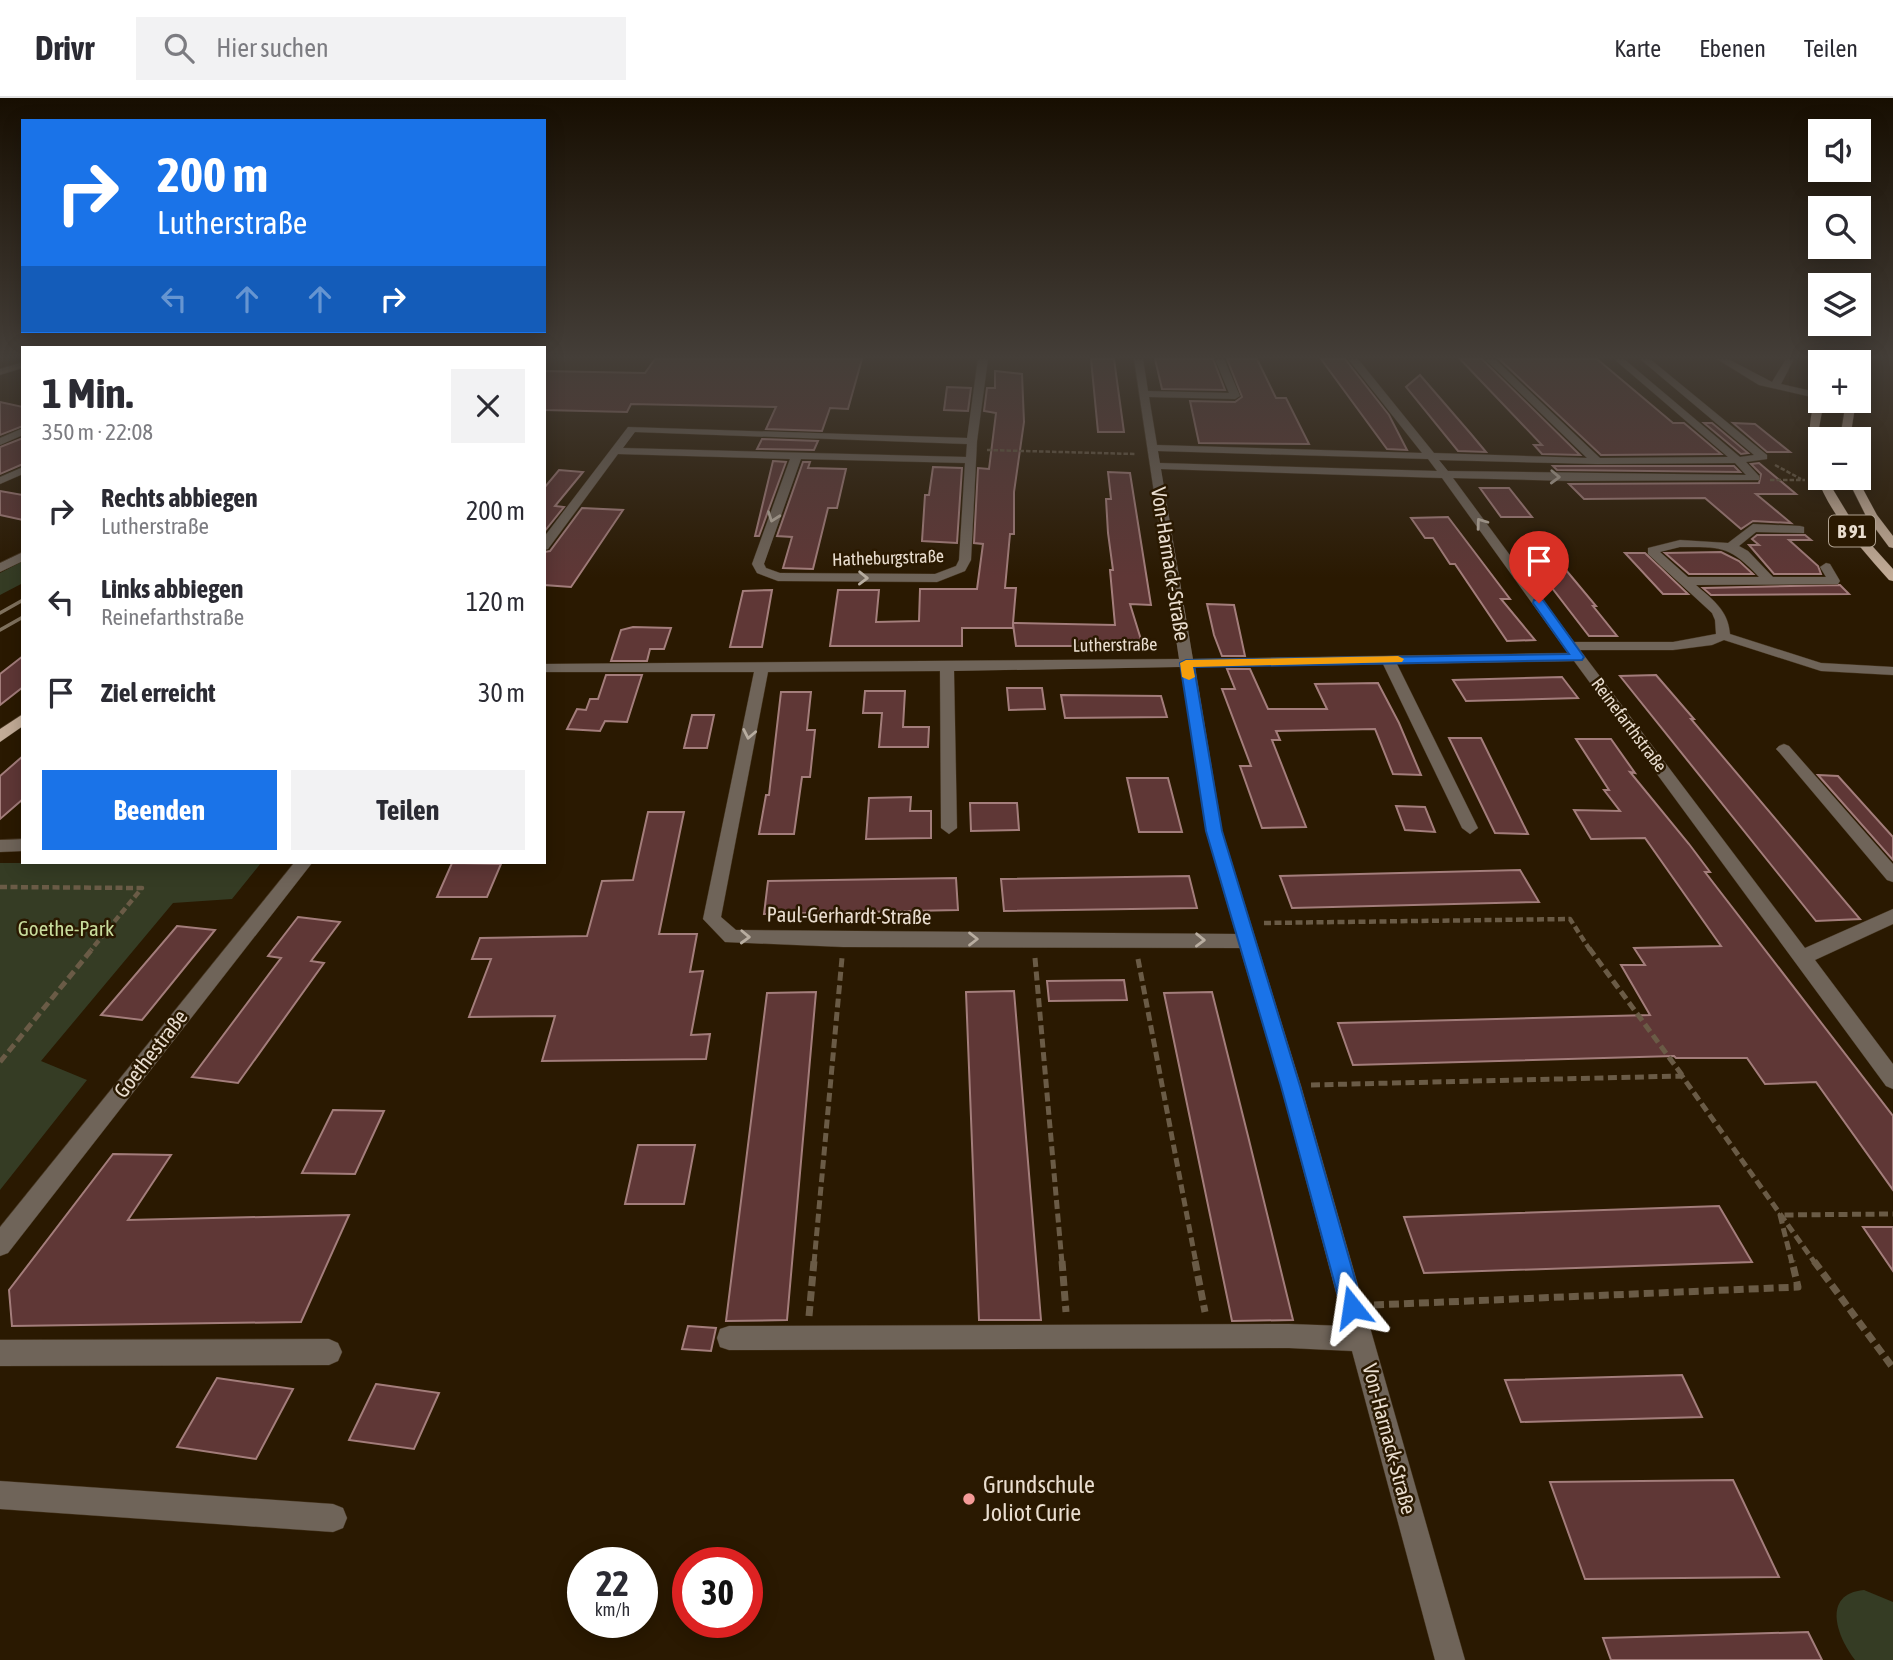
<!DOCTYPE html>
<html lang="de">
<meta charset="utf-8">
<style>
:root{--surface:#fff;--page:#f2f2f3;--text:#2b2b33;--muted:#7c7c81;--line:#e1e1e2;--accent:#1a73e8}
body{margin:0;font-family:"Asap Condensed",sans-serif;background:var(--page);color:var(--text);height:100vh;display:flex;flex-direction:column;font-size:26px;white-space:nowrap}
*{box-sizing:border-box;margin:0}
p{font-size:23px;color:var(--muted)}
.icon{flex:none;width:38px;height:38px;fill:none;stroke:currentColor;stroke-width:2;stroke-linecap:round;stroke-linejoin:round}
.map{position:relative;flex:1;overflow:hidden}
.details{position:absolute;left:21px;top:248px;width:525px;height:518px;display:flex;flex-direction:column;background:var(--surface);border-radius:0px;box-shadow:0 4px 18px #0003}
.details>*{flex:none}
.banner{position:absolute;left:21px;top:21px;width:525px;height:214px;border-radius:0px;box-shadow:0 4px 18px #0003;background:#1a73e8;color:#fff;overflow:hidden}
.controls{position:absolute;left:1808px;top:21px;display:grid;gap:14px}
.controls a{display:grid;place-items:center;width:63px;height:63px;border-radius:0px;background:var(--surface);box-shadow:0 4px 18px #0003;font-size:35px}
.speed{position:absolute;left:567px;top:1449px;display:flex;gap:14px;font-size:35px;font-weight:700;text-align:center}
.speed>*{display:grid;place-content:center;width:91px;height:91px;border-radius:50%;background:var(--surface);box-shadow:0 4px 18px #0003;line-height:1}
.speed small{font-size:18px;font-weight:400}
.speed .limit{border:10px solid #d22;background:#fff;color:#111}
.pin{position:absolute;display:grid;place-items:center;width:60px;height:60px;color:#fff;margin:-72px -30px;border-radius:50% 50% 50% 0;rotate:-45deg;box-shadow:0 0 7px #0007}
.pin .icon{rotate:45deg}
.me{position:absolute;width:77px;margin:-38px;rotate:345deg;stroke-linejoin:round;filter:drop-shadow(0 0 5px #0008)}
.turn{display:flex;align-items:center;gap:24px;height:147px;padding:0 21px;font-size:32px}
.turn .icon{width:91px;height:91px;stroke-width:2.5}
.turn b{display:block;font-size:49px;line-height:60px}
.lanes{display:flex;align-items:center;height:66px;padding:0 21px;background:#0003;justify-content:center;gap:35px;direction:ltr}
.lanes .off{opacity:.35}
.round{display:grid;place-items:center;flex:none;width:74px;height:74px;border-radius:0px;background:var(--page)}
.summary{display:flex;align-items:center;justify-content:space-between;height:119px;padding:0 21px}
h1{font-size:42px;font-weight:700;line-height:52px}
.primary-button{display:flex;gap:14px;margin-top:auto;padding:14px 21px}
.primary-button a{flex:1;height:80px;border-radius:0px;background:var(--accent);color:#fff;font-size:28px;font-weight:700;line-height:80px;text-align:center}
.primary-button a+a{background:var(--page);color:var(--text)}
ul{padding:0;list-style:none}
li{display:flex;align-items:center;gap:21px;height:91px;padding:0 21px}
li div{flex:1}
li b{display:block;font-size:26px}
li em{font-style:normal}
header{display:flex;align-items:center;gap:42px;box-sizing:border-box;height:98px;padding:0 35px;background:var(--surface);border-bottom:2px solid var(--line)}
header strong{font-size:33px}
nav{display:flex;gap:38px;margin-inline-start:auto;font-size:24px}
.search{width:490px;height:63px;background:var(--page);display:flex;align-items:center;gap:18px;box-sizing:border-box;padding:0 24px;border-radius:0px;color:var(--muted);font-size:26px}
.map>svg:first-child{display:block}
.green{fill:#353c24}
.building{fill:#5f3736;stroke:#a37d7b;stroke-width:2}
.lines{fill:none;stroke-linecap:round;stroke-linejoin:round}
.minor-casing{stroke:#45341e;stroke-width:1}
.major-casing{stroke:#45341e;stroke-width:1}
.path-far3{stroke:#6a5b46;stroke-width:2.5;stroke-dasharray:4.5 2;stroke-linecap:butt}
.path-far2{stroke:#6a5b46;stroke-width:4.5;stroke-dasharray:7 3.5;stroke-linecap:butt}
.path-far1{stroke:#6a5b46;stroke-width:5;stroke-dasharray:9 4.5;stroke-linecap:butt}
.path{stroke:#6a5b46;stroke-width:7;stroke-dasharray:10 5;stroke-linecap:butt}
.minor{fill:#6f6459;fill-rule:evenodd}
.major{fill:#c3ac97;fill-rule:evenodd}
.tram{stroke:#80725e;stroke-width:2}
.rail{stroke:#80725e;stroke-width:3.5}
.oneway{stroke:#b8ada0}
.route{fill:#1a73e8;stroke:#114b97;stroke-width:2}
.slow{fill:#f59e0b}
.poi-dot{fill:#f59b98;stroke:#2a1901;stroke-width:2.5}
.labels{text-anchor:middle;stroke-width:5;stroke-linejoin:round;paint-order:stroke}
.far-street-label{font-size:18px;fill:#e9ddcf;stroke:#2a1901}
.shield{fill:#2a1901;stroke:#b0a291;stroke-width:2}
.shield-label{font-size:19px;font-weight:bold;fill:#e9ddcf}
.street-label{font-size:21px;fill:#e9ddcf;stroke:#2a1901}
.park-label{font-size:21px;fill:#c9dd9d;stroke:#2a1901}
.near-poi-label{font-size:24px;fill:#e9ddcf;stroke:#2a1901;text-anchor:start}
</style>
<header>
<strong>Drivr</strong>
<div class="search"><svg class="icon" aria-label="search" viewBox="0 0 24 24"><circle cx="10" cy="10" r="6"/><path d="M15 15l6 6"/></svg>Hier suchen</div>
<nav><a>Karte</a><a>Ebenen</a><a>Teilen</a></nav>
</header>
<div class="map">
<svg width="1893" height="1562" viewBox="0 0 1893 1562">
<rect width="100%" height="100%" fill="#2a1901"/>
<g class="green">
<polygon points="23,463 23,485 0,497 0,475"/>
<polygon points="0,765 261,765 232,801 173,805 41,963 87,982 0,1092"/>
<path d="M 1864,1492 L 1893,1504 L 1893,1562 L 1855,1562 C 1837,1539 1821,1496 1864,1492 Z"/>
</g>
<g class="building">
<polygon points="655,261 862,261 848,311 830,310 822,333 766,331 776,309 631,306 627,314 544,312 544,273 645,275"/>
<polygon points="1091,261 1114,261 1124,334 1098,334"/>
<polygon points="1155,261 1213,261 1225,292 1162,291"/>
<polygon points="1227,261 1257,261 1276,300 1286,300 1309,346 1199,345 1190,303 1235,304 1242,299"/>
<polygon points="1321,261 1345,261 1389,317 1407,352 1387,351"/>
<polygon points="1460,261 1482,261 1580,357 1542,356 1534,347 1542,347"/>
<polygon points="1499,261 1597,261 1673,325 1684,325 1721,356 1601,357"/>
<polygon points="995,273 1022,276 1024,324 1014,394 1014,436 1010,436 1005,490 1016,490 1013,525 1115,527 1110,472 1113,472 1108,435 1106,401 1111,401 1108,374 1130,375 1151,507 1130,506 1143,548 1016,548 1013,526 1013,530 962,530 962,548 830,548 838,492 879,492 876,524 919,523 920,491 977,491 983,446 974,445 978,370 989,371 996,315 984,313 987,290 995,290"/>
<polygon points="1420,277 1471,336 1486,354 1458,353 1406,289"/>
<polygon points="947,289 971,290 968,313 944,312"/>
<polygon points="0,304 23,309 23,328 0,337"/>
<polygon points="1704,325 1712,325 1748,355 1741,356"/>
<polygon points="1733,325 1755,326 1790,354 1767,354"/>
<polygon points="23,340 23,366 0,376 0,349"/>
<polygon points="762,341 818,343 814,352 757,351"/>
<polygon points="773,363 786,364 759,438 755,438"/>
<polygon points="803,364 810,364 808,370 846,371 837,410 828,410 813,471 783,470 792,439 777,438"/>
<polygon points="1759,365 1796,396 1756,396 1791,425 1753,423 1741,431 1705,400 1584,401 1569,386 1759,385 1761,376 1751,366"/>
<polygon points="1553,368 1734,368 1740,374 1557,372"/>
<polygon points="933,369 962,370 957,445 922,443 925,397 929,397"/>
<polygon points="559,372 583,374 555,408 564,409 544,434 544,390"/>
<polygon points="1480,390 1509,390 1532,419 1501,419"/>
<polygon points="0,393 23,397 23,422 0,417"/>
<polygon points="582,410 623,412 571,489 544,487 544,454 550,453"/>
<polygon points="1448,419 1510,501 1501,501 1535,542 1507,543 1455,466 1450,466 1433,440 1425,440 1411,420"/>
<polygon points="1757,437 1805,437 1811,442 1789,442 1818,468 1821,476 1774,476 1749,447 1759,447 1752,441"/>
<polygon points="1625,455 1645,455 1688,496 1663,496"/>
<polygon points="1665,455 1721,454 1739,463 1753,476 1689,476"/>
<polygon points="1529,460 1556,460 1596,508 1593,508 1617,538 1589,538"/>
<polygon points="1840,487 1849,496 1711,497 1703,490"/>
<polygon points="772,492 762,549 730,549 743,493"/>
<polygon points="1207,506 1234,507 1245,558 1222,558 1214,537"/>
<polygon points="633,529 671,530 664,551 650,551 647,563 611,563 621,532"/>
<polygon points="23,558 23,589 0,607 0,576"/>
<polygon points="1227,571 1250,571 1268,611 1327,611 1315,586 1378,585 1399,625 1421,677 1393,676 1375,631 1276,633 1280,642 1272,642 1306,729 1262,730 1240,668 1251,668 1222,591 1235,591"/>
<polygon points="606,577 642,577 627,624 605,623 600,633 567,631 577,611 586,612 590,601 598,601"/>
<polygon points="1656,577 1694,621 1691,621 1860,821 1816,823 1620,578"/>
<polygon points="1562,579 1578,600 1466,603 1453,582"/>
<polygon points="1007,590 1042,590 1045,611 1009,612"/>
<polygon points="865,593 905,593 903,629 929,629 928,649 879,649 882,615 863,615"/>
<polygon points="781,594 811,594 807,632 815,632 810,679 802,679 794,736 759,736 766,697 769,697"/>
<polygon points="1061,597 1161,598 1167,619 1065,620"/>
<polygon points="692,617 714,617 707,650 684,650"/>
<polygon points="1449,640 1481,640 1528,736 1495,735"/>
<polygon points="1576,641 1611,641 1635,675 1630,674 1689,746 1710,774 1705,774 1893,1018 1893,1092 1816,984 1765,986 1747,960 1676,960 1674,958 1353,967 1338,925 1650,917 1621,867 1645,867 1634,850 1721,848 1645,740 1591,741 1574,712 1620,713 1604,692 1609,692"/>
<polygon points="23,658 23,701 0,721 0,678"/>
<polygon points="1818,677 1838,678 1893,739 1893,762"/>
<polygon points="1127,680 1168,680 1182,734 1139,734"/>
<polygon points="911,699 910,713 931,713 931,740 866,741 869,700"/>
<polygon points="970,705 1017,705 1019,732 971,733"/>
<polygon points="1396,708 1425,709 1435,734 1405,732"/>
<polygon points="648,714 684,714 659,836 697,836 690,874 703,873 691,937 710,936 706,961 542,963 555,918 469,919 491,861 472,861 480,840 587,838 602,783 633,782"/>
<polygon points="452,765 501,766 487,799 437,799"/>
<polygon points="1520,772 1539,804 1292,810 1280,778"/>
<polygon points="1189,778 1197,810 1004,813 1001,781"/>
<polygon points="956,780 958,812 764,816 768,783"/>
<polygon points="298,819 340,824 311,863 324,865 238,985 192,979 281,860 268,858"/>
<polygon points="177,828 215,832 142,922 101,917"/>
<polygon points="1124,882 1127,902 1049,903 1047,883"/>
<polygon points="1014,893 1041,1222 979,1222 966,894"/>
<polygon points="816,894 787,1222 726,1223 767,895"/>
<polygon points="1212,894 1248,1038 1293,1222 1232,1223 1164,895"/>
<polygon points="333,1012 384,1013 355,1076 302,1075"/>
<polygon points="638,1047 695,1047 684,1106 625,1106"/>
<polygon points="113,1056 171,1057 128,1122 349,1117 301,1224 12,1228 9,1192"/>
<polygon points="1719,1108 1752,1164 1424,1175 1404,1119"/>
<polygon points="1863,1129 1893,1129 1893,1173"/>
<polygon points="688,1228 716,1230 711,1253 682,1251"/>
<polygon points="1682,1277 1702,1319 1521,1324 1505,1282"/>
<polygon points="217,1280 293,1291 256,1361 177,1349"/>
<polygon points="376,1286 439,1295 414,1351 349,1342"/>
<polygon points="1733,1382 1779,1479 1585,1481 1550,1384"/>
<polygon points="1808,1534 1822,1562 1611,1562 1603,1540"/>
</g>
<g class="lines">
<g class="minor-casing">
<g id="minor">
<path d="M 978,261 L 988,261 L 977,343 L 971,462 L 965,473 L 937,484 L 778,483 L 757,475 L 752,466 L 790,361 L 618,356 L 548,451 L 544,452 L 544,439 L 628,329 L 967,340 ZM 635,334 L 967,346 L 966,359 L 623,350 ZM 801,361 L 965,365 L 959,462 L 956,468 L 935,476 L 780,475 L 766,470 L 764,466 Z"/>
<path d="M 1134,261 L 1143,261 L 1148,293 L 1229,295 L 1215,261 L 1224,261 L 1240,298 L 1235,301 L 1149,299 L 1157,347 L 1422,355 L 1348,261 L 1358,261 L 1434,355 L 1587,360 L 1485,261 L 1495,261 L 1600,360 L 1728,359 L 1614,261 L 1624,261 L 1740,359 L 1754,357 L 1640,261 L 1650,261 L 1767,357 L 1767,361 L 1746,364 L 1759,378 L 1759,382 L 1570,383 L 1453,380 L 1574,544 L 1673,544 L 1716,536 L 1715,522 L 1712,515 L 1648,456 L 1648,450 L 1680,442 L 1728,445 L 1753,426 L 1800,428 L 1804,429 L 1804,435 L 1756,434 L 1739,448 L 1748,453 L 1773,479 L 1826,479 L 1820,469 L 1826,465 L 1830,466 L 1840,483 L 1838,486 L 1696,487 C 1713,502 1728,512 1730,536 L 1821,565 L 1893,569 L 1893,577 L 1821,573 L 1724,542 L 1712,547 L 1673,552 L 1580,552 L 1805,850 L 1893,811 L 1893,826 L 1815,862 L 1893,966 L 1893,991 L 1886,988 L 1574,563 L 1397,566 L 1478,730 L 1470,736 L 1462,730 L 1383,566 L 1195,569 L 1222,733 L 1301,988 L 1465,1562 L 1435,1562 L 1352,1253 L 1289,1250 L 729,1252 L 720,1249 L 717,1240 L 720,1231 L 729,1228 L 1289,1226 L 1345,1228 L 1281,988 L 1240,850 L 843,849 L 725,844 L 703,821 L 754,574 L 544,574 L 544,566 L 1179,561 ZM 1158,353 L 1428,361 L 1437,373 L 1160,365 ZM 1439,362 L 1597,366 L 1735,365 L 1746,377 L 1448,373 ZM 1161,371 L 1442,380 L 1568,555 L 1193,561 ZM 1680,449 C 1722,449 1730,448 1759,479 L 1688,479 L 1660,454 ZM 1181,569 L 1206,733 L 1236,836 L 736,832 L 721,819 L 768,574 L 940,573 L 941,730 L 949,736 L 957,730 L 954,573 Z"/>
<polygon points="1717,261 1728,261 1772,284 1786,261 1794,261 1781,286 1820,295 1820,301 1759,287"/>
<polygon points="23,264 23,270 0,277 0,271"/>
<polygon points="23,330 23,337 0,347 0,340"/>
<polygon points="23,369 23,376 0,386 0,379"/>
<polygon points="23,454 23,463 0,474 0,465"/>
<polygon points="1784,646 1789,648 1893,766 1893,784 1887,782 1779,654 1776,651 1779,648"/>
<polygon points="23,741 23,753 0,754 0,742"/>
<polygon points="294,765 312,765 8,1155 0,1158 0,1129"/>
<polygon points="329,1241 338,1245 342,1254 338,1263 329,1267 0,1268 0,1242"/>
<polygon points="0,1383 333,1406 343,1410 347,1420 343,1430 333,1434 0,1411"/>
</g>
</g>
<g class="major-casing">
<g id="major">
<polygon points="1830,261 1839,261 1836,264 1828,264"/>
<polygon points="1857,261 1867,261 1863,273 1858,276"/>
<path d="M 1820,298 L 1820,303 L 1824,303 L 1819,330 L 1820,380 L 1826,380 L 1857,431 L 1893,471 L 1893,483 L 1889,482 C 1842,429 1793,376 1815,301 Z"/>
<polygon points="1846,303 1856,303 1850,341 1840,341"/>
<polygon points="1847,380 1857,380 1877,417 1893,438 1893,450 1889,449 1866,418"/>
<polygon points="23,616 23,628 0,644 0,631"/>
</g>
</g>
<g class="path-far3">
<polyline points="987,352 1135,356"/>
<polyline points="1775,367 1801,381"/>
<polyline points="1770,382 1805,382"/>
</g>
<g class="path-far2">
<polyline points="0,789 142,790 91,852"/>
<polyline points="1264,825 1570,821 1590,852"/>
</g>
<g class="path-far1">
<polyline points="1589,850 1682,977"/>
<polyline points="1035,860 1062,1165"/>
<polyline points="1138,861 1196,1165"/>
<polyline points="0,964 93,850"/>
<polyline points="1311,987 1682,978 1815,1165"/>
<polyline points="814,1165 842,860"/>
<polyline points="1792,1165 1780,1117 1893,1116"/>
</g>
<g class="path">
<polyline points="1062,1163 1066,1214"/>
<polyline points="1195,1163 1205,1214"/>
<polyline points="1814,1163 1893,1270"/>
<polyline points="1374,1207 1798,1189 1792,1163"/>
<polyline points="809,1218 814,1163"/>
</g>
<use href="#minor" class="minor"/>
<use href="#major" class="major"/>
<polyline class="tram" points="0,275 23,268"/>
<g class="rail">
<polyline points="0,515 23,502"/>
<polyline points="0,532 23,519"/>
</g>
</g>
<defs><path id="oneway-chevron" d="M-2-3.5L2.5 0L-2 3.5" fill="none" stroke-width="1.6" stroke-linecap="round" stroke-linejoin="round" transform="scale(1.75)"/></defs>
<g class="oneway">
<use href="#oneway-chevron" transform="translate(1555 379) rotate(2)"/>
<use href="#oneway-chevron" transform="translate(773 419) rotate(110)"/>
<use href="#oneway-chevron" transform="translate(1481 425) rotate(-126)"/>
<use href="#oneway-chevron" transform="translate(863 480) rotate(1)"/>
<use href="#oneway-chevron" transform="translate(749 636) rotate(101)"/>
<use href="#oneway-chevron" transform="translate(745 839) rotate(2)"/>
<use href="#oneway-chevron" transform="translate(973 841)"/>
<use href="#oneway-chevron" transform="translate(1200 842) rotate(1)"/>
</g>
<linearGradient id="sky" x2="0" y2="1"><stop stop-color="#170e01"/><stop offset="0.54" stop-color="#443e38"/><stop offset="1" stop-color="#443e38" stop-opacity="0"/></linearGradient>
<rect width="1893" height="480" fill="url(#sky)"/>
<polygon class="route" points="1534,502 1543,502 1584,559 1582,562 1194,569 1222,733 1300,988 1363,1209 1360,1216 1352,1220 1344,1216 1341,1209 1281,988 1206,733 1180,565 1186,562 1569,556 1533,505"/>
<polygon class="slow" points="1398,558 1404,561 1402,564 1193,569 1195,579 1189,582 1182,579 1180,565 1186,562"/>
<circle class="poi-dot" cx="969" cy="1401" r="7"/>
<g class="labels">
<g class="far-street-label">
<text transform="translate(888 460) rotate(-2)" y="6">Hatheburgstraße</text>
<text transform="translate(1115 547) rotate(-1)" y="6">Lutherstraße</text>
<text transform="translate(1629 627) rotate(53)" y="6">Reinefarthstraße</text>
</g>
<rect class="shield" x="1829" y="417.5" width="46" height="31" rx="5"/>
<g class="shield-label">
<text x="1852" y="440">B 91</text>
</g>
<g class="street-label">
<text transform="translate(1170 466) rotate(81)" y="7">Von-Harnack-Straße</text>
<text transform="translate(849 818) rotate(1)" y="7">Paul-Gerhardt-Straße</text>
<text transform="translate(151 956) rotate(-52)" y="7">Goethestraße</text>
<text transform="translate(1389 1341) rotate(75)" y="7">Von-Harnack-Straße</text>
</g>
<g class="park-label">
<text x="66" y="838">Goethe-Park</text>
</g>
<g class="near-poi-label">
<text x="983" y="1395">Grundschule<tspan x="983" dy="28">Joliot Curie</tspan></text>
</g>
</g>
</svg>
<div class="controls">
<a><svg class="icon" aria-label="sound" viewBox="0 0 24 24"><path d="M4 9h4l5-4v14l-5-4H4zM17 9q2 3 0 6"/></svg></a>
<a><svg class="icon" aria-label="search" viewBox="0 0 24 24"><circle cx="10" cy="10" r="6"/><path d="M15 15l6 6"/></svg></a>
<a><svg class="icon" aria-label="layers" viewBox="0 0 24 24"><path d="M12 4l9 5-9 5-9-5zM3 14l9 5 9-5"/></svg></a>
<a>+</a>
<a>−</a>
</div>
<div class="speed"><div>22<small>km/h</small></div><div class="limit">30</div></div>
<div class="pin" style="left:1539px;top:505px;background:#d93025"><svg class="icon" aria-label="arrive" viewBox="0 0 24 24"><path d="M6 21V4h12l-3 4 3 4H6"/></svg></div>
<svg class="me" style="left:1352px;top:1209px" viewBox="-20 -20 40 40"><path d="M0-17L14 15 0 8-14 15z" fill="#1a73e8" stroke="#fff" stroke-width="4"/></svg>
<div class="banner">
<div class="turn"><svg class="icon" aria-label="right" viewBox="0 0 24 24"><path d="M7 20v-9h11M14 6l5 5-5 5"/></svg><div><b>200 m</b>Lutherstraße</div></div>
<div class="lanes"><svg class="icon off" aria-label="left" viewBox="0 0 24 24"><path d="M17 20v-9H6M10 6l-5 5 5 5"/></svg><svg class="icon off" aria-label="ahead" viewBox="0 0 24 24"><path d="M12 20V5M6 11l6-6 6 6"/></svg><svg class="icon off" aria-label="ahead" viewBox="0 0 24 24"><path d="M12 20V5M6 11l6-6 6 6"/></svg><svg class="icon" aria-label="right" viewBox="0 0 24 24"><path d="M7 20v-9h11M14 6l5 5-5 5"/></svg></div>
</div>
<section class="details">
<div class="summary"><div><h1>1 Min.</h1><p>350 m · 22:08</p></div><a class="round"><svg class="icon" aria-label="close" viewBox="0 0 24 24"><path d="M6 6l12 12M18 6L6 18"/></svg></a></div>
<ul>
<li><svg class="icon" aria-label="right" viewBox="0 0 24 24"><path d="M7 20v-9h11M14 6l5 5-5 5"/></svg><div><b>Rechts abbiegen</b><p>Lutherstraße</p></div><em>200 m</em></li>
<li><svg class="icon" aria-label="left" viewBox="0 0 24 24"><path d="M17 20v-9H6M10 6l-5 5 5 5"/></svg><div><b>Links abbiegen</b><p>Reinefarthstraße</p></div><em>120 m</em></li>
<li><svg class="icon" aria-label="arrive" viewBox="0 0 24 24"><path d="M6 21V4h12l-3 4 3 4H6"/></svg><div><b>Ziel erreicht</b></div><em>30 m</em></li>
</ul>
<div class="primary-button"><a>Beenden</a><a>Teilen</a></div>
</section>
</div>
